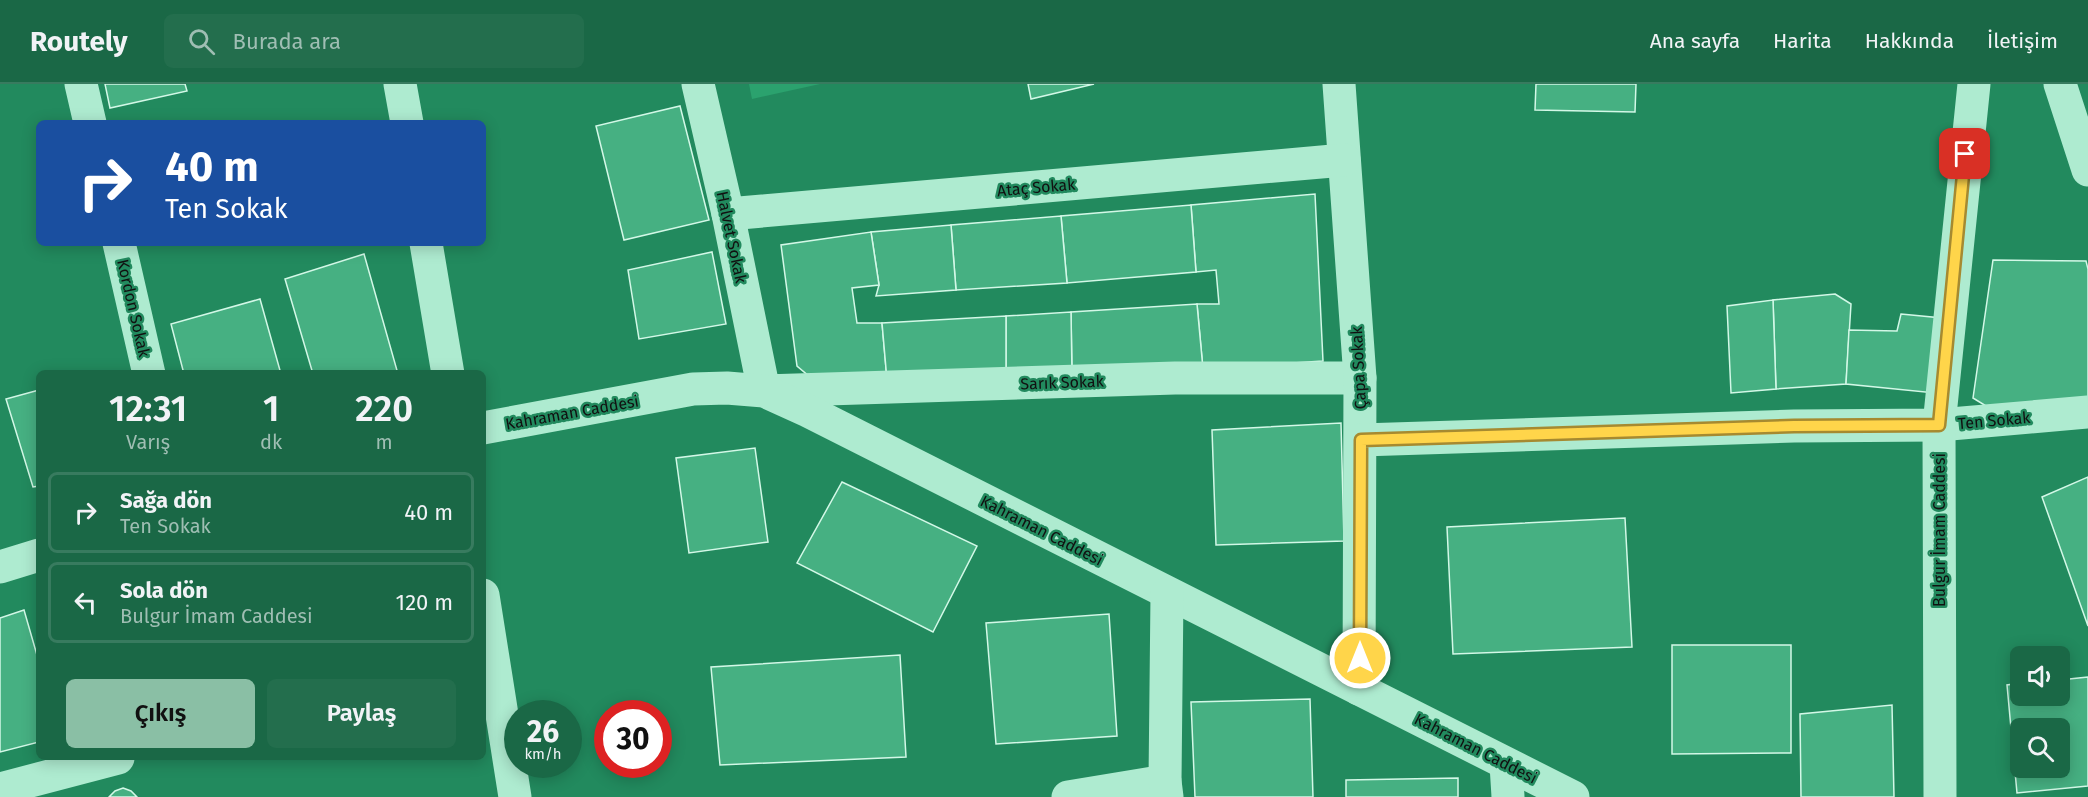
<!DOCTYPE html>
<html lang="tr">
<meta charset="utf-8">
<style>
:root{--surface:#1a6846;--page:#236e4d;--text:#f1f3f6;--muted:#9fbeb3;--line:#387b5f;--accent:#8abfa5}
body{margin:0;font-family:"Fira Sans",sans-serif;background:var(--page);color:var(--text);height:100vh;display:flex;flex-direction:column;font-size:22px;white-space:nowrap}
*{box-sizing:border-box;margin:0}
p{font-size:20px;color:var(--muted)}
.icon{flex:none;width:33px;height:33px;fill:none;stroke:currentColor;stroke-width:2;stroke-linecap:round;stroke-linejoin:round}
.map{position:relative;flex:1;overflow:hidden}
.details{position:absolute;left:36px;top:286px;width:450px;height:390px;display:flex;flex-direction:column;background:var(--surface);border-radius:9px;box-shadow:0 3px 15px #0003}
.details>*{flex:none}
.guide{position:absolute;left:36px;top:36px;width:450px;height:126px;border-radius:9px;box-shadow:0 3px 15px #0003;background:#1a4fa0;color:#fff;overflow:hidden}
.fabs{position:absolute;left:2010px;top:562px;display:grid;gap:12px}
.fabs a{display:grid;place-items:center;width:60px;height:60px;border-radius:9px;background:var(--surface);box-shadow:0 3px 15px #0003;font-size:30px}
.speed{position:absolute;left:504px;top:616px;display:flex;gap:12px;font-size:30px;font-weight:700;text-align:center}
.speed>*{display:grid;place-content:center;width:78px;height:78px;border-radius:50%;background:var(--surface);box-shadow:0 3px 15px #0003;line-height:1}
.speed small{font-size:15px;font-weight:400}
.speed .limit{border:9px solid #d22;background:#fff;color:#111}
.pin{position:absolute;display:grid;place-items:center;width:51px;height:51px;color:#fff;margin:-26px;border-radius:12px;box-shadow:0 3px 9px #0006}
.me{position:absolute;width:66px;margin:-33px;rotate:0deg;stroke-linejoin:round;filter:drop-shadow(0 0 4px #0008)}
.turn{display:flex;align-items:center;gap:21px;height:126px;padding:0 30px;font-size:27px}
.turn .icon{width:78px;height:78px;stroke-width:2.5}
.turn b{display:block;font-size:42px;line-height:51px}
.eta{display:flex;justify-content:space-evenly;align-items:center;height:102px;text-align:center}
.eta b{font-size:36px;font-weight:600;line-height:42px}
.cta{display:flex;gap:12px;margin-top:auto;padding:12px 30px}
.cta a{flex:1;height:69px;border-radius:9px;background:var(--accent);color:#111;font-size:24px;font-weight:600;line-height:69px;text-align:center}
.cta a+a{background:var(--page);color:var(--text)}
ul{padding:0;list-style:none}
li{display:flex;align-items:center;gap:18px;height:81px;margin:0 12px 9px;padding:0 18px;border:3px solid var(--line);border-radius:9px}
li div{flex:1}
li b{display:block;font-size:22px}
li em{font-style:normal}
header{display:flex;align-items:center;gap:36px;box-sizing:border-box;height:84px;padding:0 30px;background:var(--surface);border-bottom:2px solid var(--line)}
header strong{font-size:28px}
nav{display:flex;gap:33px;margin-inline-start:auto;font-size:21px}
.search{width:420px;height:54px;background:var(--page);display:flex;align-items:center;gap:15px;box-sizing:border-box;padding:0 21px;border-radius:9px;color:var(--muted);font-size:22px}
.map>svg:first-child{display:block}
.green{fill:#2ba26e}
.building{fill:#46b082;stroke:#d3f8e7;stroke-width:1.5;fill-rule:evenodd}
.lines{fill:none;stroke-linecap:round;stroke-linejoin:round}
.minor{stroke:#aeebd0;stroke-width:33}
.route-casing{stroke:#a68a30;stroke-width:15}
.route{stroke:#ffd54a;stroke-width:10}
.labels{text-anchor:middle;stroke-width:5;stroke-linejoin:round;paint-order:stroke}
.street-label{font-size:16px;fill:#111;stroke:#228a5e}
</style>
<header>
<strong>Routely</strong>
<div class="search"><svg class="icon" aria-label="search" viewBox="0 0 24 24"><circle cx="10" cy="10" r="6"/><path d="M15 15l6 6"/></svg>Burada ara</div>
<nav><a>Ana sayfa</a><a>Harita</a><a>Hakkında</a><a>İletişim</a></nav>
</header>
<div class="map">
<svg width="2088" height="713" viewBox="0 0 2088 713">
<rect width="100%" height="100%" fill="#228a5e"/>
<polygon class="green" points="749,0 820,0 752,15"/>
<g class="building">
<polygon points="105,0 185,0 187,7 110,24"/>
<polygon points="1028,0 1094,0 1031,15"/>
<polygon points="1536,0 1636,0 1635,28 1535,26"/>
<polygon points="680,22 709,136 624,156 596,42"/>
<polygon points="1315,110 1323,277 1203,285 1197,220 1219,220 1216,186 1196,188 1191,121"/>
<polygon points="1191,121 1196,188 1067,199 1061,132"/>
<polygon points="1061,132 1067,199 956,206 951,141"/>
<polygon points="951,141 956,206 876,212 879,201 871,148"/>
<polygon points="871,148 879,201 852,204 857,239 882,239 887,296 816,298 797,282 781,161"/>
<polygon points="712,168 726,240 639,255 628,186"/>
<polygon points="364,170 398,290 313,290 285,195"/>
<polygon points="1993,176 2086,177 2088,185 2088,317 1986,322 1973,314"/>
<polygon points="1835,210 1851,220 1846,300 1776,305 1773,216"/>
<polygon points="260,215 281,290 184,290 171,240"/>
<polygon points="1773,216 1776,305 1731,309 1727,222"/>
<polygon points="1197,220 1203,285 1072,290 1071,228"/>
<polygon points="1071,228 1072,290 1006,292 1006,232"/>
<polygon points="1901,230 1942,234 1935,309 1846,300 1849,246 1897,247"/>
<polygon points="1006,232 1006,292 887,296 882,239"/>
<polygon points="39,306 39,402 33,403 6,315"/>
<polygon points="1341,339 1344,457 1216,461 1212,346"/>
<polygon points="755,364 768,458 689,469 676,374"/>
<polygon points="2088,393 2088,542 2042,413"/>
<polygon points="842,398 977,462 933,548 797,479"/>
<polygon points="1625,434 1632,563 1453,570 1447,443"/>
<polygon points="24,526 39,578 39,658 0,668 0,534"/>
<polygon points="1109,530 1117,652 996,660 986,539"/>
<polygon points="1672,561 1791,561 1791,669 1672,670"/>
<polygon points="900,571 906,673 720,681 711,583"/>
<path d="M 2088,593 L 2088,702 L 2017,709 L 2007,601 L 2020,599 L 2020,612 L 2060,612 L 2060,596 ZM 2020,645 L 2060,645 L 2060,684 L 2020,684 Z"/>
<polygon points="1310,615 1313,713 1195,713 1191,618"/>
<polygon points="1892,621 1894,713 1801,713 1800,630"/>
<polygon points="1458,694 1458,713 1346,713 1346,696"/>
<polygon points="123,704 131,707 137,713 109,713 115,707"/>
</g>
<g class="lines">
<g class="minor">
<polyline points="81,0 90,39"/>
<polyline points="400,0 407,39"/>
<polyline points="698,0 728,130 764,307 1175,294 1360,294"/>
<polyline points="1339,0 1360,294 1359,605"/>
<polyline points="2060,0 2088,86"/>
<polyline points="728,130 1344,76"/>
<polyline points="119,159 149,290"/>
<polyline points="426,159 448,290"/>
<polyline points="483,344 693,305 727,304 764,307 808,327 1573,713"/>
<polyline points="1361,356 1794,342 1939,341 2088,328"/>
<polyline points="0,483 39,471"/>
<polyline points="483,511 515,713"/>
<polyline points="1506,680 1508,713"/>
<polyline points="0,705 118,674"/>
<polyline points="1068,713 1165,697"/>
<polyline points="1167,713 1165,697 1167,510"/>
<polyline points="1940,713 1939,341 1974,0"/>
</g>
</g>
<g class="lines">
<g class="route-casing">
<polyline id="route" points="1360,574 1361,356 1794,342 1939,341 1965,70"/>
</g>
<use href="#route" class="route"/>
</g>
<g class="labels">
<g class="street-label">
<text transform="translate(1036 103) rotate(-5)" y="6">Ataç Sokak</text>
<text transform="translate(732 153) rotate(78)" y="6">Halvet Sokak</text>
<text transform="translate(134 224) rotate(77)" y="6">Kordon Sokak</text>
<text transform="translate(1358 284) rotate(-93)" y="6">Çapa Sokak</text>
<text transform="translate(1062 298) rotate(-2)" y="6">Sarık Sokak</text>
<text transform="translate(572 328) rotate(-10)" y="6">Kahraman Caddesi</text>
<text transform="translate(1994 336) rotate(-5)" y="6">Ten Sokak</text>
<text transform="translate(1042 446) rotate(27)" y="6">Kahraman Caddesi</text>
<text transform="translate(1939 446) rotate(-90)" y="6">Bulgur İmam Caddesi</text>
<text transform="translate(1476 664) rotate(27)" y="6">Kahraman Caddesi</text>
</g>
</g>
</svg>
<div class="fabs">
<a><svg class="icon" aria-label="sound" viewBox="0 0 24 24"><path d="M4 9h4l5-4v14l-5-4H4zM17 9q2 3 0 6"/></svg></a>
<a><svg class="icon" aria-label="search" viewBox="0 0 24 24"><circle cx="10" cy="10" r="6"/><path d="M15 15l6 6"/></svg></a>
</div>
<div class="speed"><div>26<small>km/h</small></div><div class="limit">30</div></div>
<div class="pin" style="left:1965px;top:70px;background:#d93025"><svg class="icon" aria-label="arrive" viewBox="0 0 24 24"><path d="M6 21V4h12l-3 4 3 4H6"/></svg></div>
<svg class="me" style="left:1360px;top:574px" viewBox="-20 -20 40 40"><circle r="17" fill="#ffd54a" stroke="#fff" stroke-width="3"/><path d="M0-11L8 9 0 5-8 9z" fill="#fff"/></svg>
<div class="guide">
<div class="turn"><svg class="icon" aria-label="right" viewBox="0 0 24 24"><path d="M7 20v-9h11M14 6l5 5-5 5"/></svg><div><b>40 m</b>Ten Sokak</div></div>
</div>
<section class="details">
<div class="eta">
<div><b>12:31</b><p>Varış</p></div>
<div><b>1</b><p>dk</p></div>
<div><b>220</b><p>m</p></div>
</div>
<ul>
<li><svg class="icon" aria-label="right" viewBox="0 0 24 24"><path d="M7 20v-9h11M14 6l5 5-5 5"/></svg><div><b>Sağa dön</b><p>Ten Sokak</p></div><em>40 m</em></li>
<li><svg class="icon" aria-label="left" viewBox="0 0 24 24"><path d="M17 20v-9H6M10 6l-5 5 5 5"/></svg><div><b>Sola dön</b><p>Bulgur İmam Caddesi</p></div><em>120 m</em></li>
</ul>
<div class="cta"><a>Çıkış</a><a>Paylaş</a></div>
</section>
</div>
